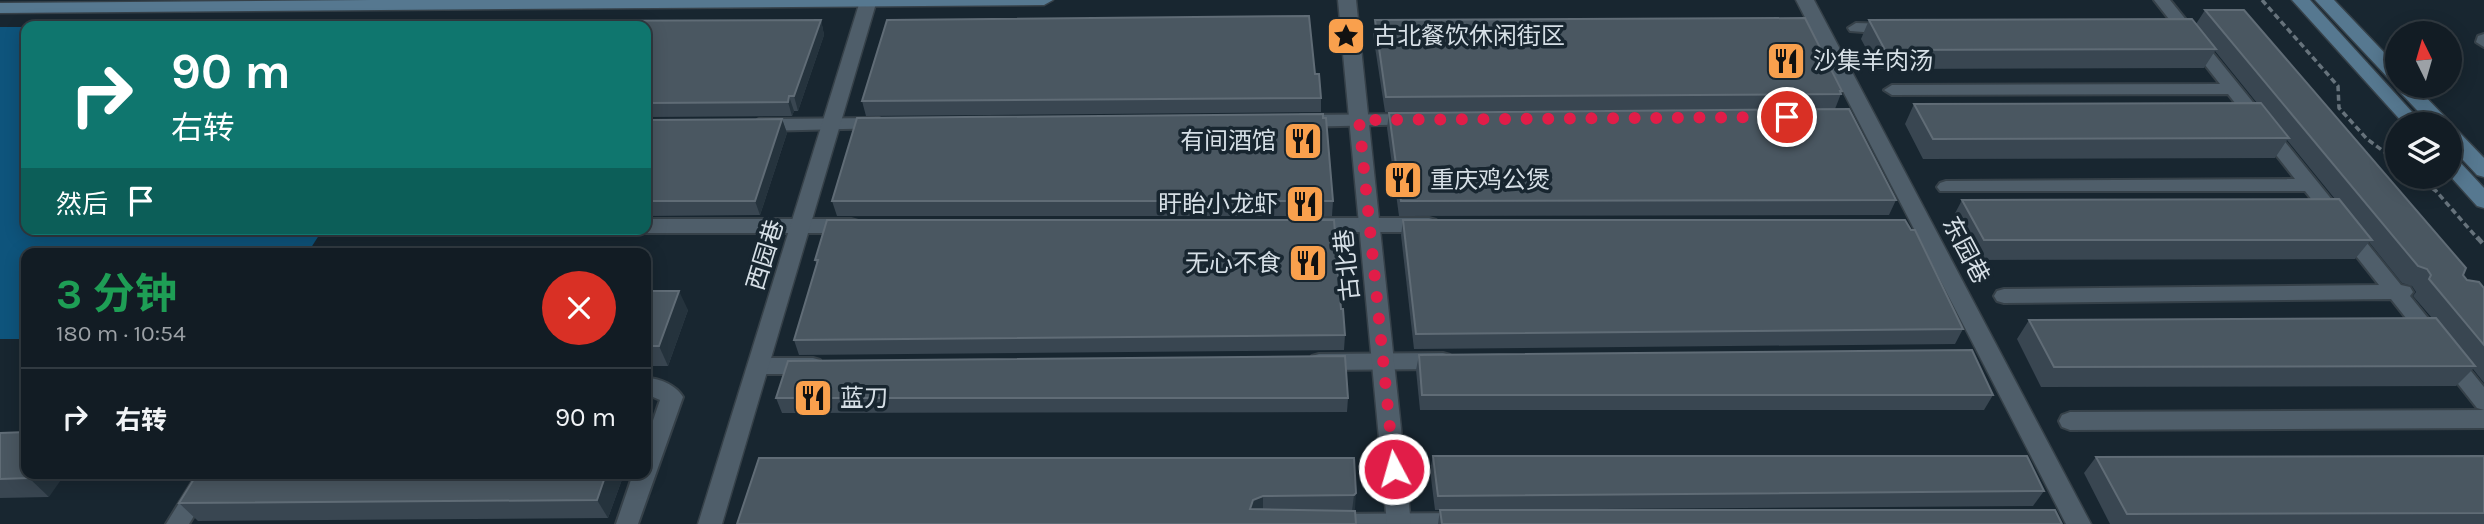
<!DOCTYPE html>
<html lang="zh">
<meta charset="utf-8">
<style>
:root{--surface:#121c24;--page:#1b252c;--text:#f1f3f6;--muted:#9ca1a6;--line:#313a41}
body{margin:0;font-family:Karla,"Noto Sans SC",sans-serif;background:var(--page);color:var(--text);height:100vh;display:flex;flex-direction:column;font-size:26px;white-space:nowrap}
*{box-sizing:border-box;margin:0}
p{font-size:23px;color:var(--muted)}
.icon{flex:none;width:38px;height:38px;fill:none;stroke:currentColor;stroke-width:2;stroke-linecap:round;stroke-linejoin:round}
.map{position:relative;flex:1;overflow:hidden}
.drawer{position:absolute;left:21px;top:248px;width:630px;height:231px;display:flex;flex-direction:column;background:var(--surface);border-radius:14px;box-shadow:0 4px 18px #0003,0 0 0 2px var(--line)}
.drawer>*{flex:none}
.guide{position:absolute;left:21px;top:21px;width:630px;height:214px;border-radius:14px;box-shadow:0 4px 18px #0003,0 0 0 2px var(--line);background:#0f766e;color:#fff;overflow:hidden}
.needle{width:46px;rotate:355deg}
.fabs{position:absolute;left:2385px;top:21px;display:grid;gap:14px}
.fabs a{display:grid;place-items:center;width:77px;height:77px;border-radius:50%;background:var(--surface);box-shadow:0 4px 18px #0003,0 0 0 2px var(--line);font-size:35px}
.pin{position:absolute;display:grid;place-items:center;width:60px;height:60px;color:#fff;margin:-30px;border:4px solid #fff;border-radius:50%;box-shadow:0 2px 7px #0007}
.me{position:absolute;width:77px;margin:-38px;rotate:354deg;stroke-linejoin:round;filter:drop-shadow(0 0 5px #0008)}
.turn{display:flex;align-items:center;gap:24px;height:147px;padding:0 35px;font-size:32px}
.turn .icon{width:91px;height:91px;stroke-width:2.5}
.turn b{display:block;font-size:49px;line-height:60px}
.then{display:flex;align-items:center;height:66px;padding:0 35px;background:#0003;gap:14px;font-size:26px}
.round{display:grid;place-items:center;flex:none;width:74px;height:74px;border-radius:37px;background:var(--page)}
.overview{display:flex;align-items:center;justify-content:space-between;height:119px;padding:0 35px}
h1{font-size:42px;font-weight:700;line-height:52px;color:#1e9e55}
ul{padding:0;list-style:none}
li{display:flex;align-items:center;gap:21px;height:98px;padding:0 35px;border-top:2px solid var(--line)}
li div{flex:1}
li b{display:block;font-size:26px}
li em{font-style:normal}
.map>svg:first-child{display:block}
.forest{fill:#0e547c}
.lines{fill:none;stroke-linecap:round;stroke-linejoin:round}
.lane-casing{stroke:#364149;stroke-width:4}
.street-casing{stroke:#364149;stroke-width:3}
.secondary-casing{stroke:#364149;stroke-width:3}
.path-far1{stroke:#67737c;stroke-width:3.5;stroke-dasharray:6 3.5;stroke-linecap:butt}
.path{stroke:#67737c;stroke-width:4.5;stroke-dasharray:8 3.5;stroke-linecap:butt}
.lane{fill:#4f5e6a;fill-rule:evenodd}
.street{fill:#4f5e6a;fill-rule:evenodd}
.secondary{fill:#567890;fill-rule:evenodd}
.wall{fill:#394651}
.shaded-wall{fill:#25333d}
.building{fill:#4a5761;stroke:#606c76;stroke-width:2}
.route{stroke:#e11d48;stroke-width:12;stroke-dasharray:0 21.6}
.labels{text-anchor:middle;stroke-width:7;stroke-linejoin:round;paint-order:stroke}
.poi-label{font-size:24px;fill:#d6dfe6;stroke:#182630;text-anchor:start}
.street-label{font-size:24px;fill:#d6dfe6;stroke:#182630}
</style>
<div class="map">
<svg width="2484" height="524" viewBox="0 0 2484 524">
<rect width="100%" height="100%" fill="#182630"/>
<polygon class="forest" points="0,27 26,27 26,229 323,229 307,254 26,254 26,339 0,339"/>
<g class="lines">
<g class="lane-casing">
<g id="lane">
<polygon points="2154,0 2170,0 2401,285 2410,287 2413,292 2410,296 2484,387 2484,410 2477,408 2391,299 2004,303 1997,301 1994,296 1997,291 2004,289 2379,285 2305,191 1940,191 1937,187 1940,183 1946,181 2295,179 2228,94 1892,95 1884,90 1892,85 2220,84"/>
<polygon points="1856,23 1890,24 1898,29 1890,34 1850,31 1848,28"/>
<polygon points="2484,34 2484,47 2476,42 2478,36"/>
<polygon points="1415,114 1421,116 1424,120 1421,124 1301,127 1292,121 1301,115"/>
<polygon points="879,118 888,124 885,128 759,131 750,125 759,119"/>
<polygon points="1308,218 1429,218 1436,220 1438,225 1436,230 1429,232 1308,232 1301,230 1299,225 1301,220"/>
<polygon points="646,219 851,219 858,221 860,226 858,231 851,233 646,233 639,229 646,229"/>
<polygon points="1443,353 1450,355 1453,361 1450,367 1443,369 1319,370 1312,368 1309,362 1312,356 1319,354"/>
<polygon points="758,358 813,358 820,360 823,366 820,372 813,374 758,374 751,372 748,366 751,360"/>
<path d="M 646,378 C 659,378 676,385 683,397 L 638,524 L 616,524 L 633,474 L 646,474 L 646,441 L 660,400 L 646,394 Z"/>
<polygon points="2484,410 2484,428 2070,430 2062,427 2059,421 2062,415 2070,412"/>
<polygon points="197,474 220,474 189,524 166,524"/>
<polygon points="1465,513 1473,516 1476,524 1319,524 1322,517 1330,514"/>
</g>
</g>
<g class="street-casing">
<g id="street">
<polygon points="877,0 722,524 698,524 860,1"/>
<polygon points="1338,0 1356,0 1411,524 1387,524"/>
<polygon points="1796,0 1814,0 2091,524 2066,524"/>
</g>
</g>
<g class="secondary-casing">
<g id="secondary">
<polygon points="370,0 1053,0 1044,5 0,13 0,3"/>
<polygon points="2292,0 2310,0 2423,124 2404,124"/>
<polygon points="2315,0 2334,0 2398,67 2398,86 2415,86 2448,120 2450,124 2450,125 2430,124 2398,90 2396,86 2397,84 2392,82"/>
<polygon points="2450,128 2457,130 2484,158 2484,177 2477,175 2450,146"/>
<polygon points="2450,157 2457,159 2484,188 2484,208 2477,206 2450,176"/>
</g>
</g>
<g class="path-far1">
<polyline points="2262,0 2338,86 2339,108 2367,139 2398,162"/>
<polyline points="2417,177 2436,191 2478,239"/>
</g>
<polyline class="path" points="2477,237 2484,245"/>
<use href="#lane" class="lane"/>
<use href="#street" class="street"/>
<use href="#secondary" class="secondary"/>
</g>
<g class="wall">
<polygon points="2205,10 2463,275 2467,280 2484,288 2484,383 2473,369 2456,386 2041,387 2017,339 2029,320 2432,318 2413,296 2416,292 2412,286 2402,283 2369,242 2355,259 1973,260 1952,219 1962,200 2335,199 2287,140 2275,158 1923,159 1905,124 1914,104 2257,103 2215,51 2204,68 1877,69 1861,39 1869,20 2196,24"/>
<polygon points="821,20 824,35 798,111 794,111 792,116 646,117 646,26"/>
<polygon points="1375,20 1842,91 1835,109 1385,112 1373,34"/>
<polygon points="1315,74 1321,98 1321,112 866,116 862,101"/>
<polygon points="1389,113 1896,200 1889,215 1399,216 1387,128"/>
<polygon points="782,119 787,133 760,215 646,216 646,120"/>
<polygon points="832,201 1333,201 1332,216 837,216"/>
<polygon points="1403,220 1963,329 1955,344 1414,349 1401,235"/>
<polygon points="815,260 1341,309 1345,335 1344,350 799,355 794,340 817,266"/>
<polygon points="646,291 688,310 668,366 646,366"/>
<polygon points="1419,355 1993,395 1984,410 1420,410 1416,370"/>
<polygon points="776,398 1348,398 1347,412 782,413"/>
<polygon points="0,433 49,497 0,498"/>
<polygon points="1433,456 2044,491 2033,506 1435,510 1430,470"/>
<polygon points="2484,456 2484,524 2110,524 2084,473 2096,457"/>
<polygon points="759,458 1354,458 1355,509 1352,511 1356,524"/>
<polygon points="624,474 608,518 198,521 179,503"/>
<polygon points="1440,510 2062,524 1438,524"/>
</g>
<g class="shaded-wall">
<polygon points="821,20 824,35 798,111 794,96"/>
<polygon points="789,96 794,111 792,116 788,102"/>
<polygon points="782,119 787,133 760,215 755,201"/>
<polygon points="679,291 688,310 668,366 659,346"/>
<polygon points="32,474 65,474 49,497 29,478"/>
<polygon points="606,474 624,474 608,518 597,500"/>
<polygon points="1356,493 1355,509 1352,511 1354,495"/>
<polygon points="1263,496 1263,511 1250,509 1253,500"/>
</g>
<g class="building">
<polygon points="2205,10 2244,10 2466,268 2463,275 2467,280 2479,282 2484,288 2484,345 2429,279 2431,275 2427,269 2418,266"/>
<polygon points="1309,16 1315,74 1319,74 1321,98 862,101 887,20"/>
<polygon points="1805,18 1842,91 1840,91 1841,94 1386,97 1375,20"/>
<polygon points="2192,19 2216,49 1885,50 1869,20"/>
<polygon points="821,20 794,96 789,96 788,102 646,103 646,26 472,26 475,21"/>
<polygon points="2261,103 2289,138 1933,139 1914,104"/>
<polygon points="1849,109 1896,200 1401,201 1389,113"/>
<polygon points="1323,114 1323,118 1326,118 1333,201 832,201 857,118"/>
<polygon points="782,119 755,201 646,201 646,120"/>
<polygon points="2339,199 2372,240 1984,240 1962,200"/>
<polygon points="827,220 1334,220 1341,309 1343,309 1345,335 794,340 818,260 815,260"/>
<polygon points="1403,220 1905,220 1911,230 1915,230 1963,329 1416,334"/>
<polygon points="646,291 679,291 659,346 646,346"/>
<polygon points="2436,318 2475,366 2054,367 2029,320"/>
<polygon points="1972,350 1993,395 1422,395 1419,355"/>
<polygon points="1345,356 1348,398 776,398 788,361"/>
<polygon points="26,432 26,474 32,474 29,478 0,479 0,433"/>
<polygon points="1433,456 2027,456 2044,491 1438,496"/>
<polygon points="2484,456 2484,513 2127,514 2096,457"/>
<polygon points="759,458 1354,458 1356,493 1354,495 1263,496 1253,500 1250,509 1355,511 1356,524 737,524"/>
<polygon points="197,474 606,474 597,500 179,503"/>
<polygon points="1440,510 2055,510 2062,524 1442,524"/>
</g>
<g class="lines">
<polyline class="route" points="1394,469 1359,120 1787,117"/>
</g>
<defs>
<g id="sight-square" transform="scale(2.0125)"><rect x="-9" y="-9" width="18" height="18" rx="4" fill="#f9a04d" stroke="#182630"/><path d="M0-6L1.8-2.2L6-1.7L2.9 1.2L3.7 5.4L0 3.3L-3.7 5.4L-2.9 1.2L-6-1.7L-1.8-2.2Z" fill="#111"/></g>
<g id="restaurant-square" transform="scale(2.0125)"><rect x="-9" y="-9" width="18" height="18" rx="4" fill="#f9a04d" stroke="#182630"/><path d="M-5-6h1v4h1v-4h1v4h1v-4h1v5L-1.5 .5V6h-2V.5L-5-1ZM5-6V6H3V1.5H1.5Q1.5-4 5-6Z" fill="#111"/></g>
</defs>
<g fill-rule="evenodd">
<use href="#sight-square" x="1346" y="36"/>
<use href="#restaurant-square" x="1786" y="61"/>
<use href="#restaurant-square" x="1303" y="141"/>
<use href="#restaurant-square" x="1403" y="180"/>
<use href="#restaurant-square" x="1305" y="204"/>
<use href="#restaurant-square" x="1308" y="263"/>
<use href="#restaurant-square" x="813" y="398"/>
</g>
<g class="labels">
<g class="poi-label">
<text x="1373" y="44">古北餐饮休闲街区</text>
<text x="1813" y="69">沙集羊肉汤</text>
<text x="1276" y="149" text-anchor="end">有间酒馆</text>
<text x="1430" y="188">重庆鸡公煲</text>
<text x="1278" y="212" text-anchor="end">盱眙小龙虾</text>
<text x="1281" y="271" text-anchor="end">无心不食</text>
<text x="840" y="406">蓝刀</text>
</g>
<g class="street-label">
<text transform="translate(1966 250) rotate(62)" y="8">东园巷</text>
<text transform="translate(765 255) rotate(-73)" y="8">西园巷</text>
<text transform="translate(1347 265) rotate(-96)" y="8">古北巷</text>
</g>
</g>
</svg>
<div class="fabs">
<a><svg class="needle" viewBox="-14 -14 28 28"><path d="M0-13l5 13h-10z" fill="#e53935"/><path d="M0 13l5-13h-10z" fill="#9ca1a6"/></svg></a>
<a><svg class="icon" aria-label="layers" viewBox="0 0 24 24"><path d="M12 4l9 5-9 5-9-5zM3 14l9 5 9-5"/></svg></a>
</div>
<div class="pin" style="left:1787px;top:117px;background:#d93025"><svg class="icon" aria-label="arrive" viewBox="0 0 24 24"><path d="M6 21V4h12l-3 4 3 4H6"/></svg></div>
<svg class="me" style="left:1394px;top:469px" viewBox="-20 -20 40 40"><circle r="17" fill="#e11d48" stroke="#fff" stroke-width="3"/><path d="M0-11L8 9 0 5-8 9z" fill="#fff"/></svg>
<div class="guide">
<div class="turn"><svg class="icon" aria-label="right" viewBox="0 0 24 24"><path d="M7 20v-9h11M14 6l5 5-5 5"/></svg><div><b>90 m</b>右转</div></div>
<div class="then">然后<svg class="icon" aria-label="arrive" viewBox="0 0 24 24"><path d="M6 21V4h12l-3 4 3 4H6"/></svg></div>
</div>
<section class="drawer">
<div class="overview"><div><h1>3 分钟</h1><p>180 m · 10:54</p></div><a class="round" style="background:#d93025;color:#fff"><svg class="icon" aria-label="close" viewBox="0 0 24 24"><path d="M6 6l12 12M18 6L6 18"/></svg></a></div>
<ul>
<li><svg class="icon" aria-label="right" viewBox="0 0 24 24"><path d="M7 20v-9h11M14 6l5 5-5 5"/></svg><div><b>右转</b></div><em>90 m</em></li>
</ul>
</section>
</div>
